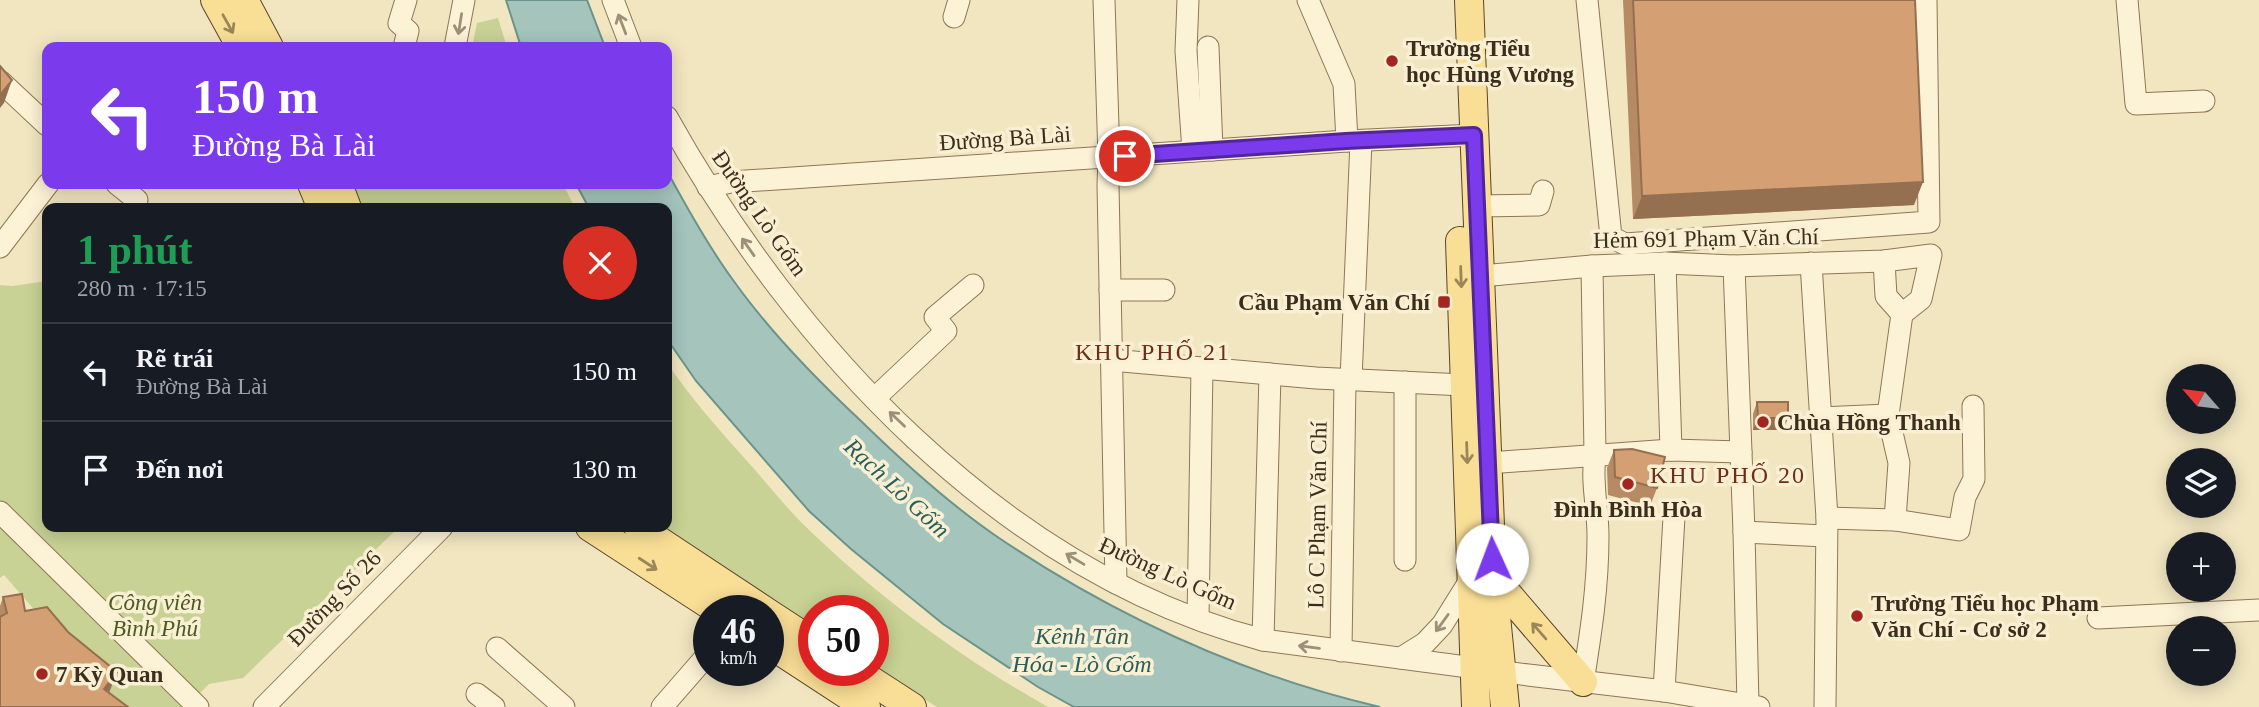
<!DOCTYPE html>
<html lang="vi">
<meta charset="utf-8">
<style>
:root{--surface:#171b24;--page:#20242c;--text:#f1f3f6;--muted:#9ea1a6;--line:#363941}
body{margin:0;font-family:Georgia,serif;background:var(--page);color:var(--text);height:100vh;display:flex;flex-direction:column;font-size:26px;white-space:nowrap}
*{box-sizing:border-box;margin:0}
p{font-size:23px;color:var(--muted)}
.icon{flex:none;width:38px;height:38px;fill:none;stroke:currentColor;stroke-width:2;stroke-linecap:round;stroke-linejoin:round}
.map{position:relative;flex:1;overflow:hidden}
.drawer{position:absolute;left:42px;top:203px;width:630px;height:329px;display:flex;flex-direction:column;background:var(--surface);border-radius:14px;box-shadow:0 4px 18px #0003}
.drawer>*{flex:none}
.hud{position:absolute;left:42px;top:42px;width:630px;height:147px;border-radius:14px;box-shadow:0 4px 18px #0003;background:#7c3aed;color:#fff;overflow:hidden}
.needle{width:46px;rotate:298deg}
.controls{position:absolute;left:2166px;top:364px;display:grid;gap:14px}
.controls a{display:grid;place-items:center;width:70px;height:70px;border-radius:50%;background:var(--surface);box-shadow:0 4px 18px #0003;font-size:35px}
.speed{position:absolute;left:693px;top:595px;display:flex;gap:14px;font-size:35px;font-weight:700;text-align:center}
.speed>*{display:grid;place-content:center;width:91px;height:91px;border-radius:50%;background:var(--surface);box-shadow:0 4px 18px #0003;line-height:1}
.speed small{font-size:18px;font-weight:400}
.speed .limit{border:10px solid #d22;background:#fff;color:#111}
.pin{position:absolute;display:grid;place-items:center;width:60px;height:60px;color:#fff;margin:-30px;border:4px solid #fff;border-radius:50%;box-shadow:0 2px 7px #0007}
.me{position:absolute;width:77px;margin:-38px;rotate:358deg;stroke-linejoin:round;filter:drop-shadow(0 0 5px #0008)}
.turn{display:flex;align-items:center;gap:24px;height:147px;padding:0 35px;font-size:32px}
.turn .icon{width:91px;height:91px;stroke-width:2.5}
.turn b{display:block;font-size:49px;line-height:60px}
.round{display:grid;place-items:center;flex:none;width:74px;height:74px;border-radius:37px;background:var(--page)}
.headline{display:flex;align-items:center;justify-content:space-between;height:119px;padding:0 35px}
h1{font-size:42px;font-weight:700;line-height:52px;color:#1e9e55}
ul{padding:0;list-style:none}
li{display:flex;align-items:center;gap:21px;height:98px;padding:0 35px;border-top:2px solid var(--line)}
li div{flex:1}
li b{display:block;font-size:26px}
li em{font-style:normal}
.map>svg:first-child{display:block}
.green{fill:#c8d294}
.water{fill:#a4c4bc;stroke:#6a948b;stroke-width:2}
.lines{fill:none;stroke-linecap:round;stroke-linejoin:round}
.minor-casing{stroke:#8e7657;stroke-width:23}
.major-casing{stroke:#5b442b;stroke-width:30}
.minor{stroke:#fcf2d6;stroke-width:21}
.major{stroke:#f9de96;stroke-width:28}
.wall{fill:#b68a63}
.shaded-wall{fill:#947050}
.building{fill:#d4a073;stroke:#947050;stroke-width:2}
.oneway{stroke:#9a8659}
.oneway2{stroke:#9c9079}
.route-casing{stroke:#51269a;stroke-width:18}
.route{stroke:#7c3aed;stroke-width:12}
.poi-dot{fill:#a32520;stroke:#f9efd2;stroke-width:2.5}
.labels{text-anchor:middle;stroke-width:7;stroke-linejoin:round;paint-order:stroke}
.poi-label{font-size:23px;font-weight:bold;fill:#3c2d1c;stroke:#f9efd2;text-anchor:start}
.street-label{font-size:23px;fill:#3c2d1c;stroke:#f9efd2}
.park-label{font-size:23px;font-style:italic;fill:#4a5b21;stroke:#f9efd2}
.neighbourhood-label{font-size:24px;letter-spacing:2px;fill:#6d2d17;stroke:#f9efd2}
.water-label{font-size:24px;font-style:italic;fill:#2a5e5c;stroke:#f9efd2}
</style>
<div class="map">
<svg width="2259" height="707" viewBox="0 0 2259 707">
<rect width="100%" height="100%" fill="#f2e6c1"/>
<g class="green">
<polygon points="498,18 507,47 472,47 477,23"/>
<polygon points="354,184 563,184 575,208 357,208 347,188"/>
<polygon points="47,281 47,527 399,527 243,678 209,684 186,707 119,707 4,575 0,578 0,285 12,286"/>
<path d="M 667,363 C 691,398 719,430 748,462 C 766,482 782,503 801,522 C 874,594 959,657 1048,707 L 937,707 L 873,667 L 873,611 L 814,611 L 814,629 L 654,527 L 667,527 Z"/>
</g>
<g class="water">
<polygon points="506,0 587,0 605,47 521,47"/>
<path d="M 667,171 C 687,208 708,246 733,280 C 770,332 815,378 861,421 C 904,463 949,504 999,538 C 1115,616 1243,675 1380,707 L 1074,707 L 1038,687 L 943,624 L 851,549 L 809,511 L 696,381 L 667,339 L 667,208 L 589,208 L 576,184 L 667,184 Z"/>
</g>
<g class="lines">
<g class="minor-casing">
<g id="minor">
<polyline points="613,0 631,47"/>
<polyline points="1104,0 1109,158 1108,185 1116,583"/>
<polyline points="1188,0 1186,51 1193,151"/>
<polyline points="1308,0 1344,84 1347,141"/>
<polyline points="1587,0 1611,237 1625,244 1929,222 1926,0"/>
<polyline points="2127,0 2136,104 2204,101"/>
<polyline points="954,17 959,0"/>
<polyline points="404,47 408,31 399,23 406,0"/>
<polyline points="455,47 464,0"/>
<polyline points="1208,47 1212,150"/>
<polyline points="0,81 47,125"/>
<path d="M 667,117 C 794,345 1002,572 1263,640 L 1528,675 L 1664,691 L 1759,707"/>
<polyline points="117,184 137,200"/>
<polyline points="708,187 731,182 1347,141 1474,135"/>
<polyline points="1477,206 1539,205 1543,191"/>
<polyline points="0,247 48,184"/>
<polyline points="1665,263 1671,450"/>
<polyline points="1811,263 1827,518 1825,707"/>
<polyline points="1734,266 1744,532 1748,705"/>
<polyline points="1481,276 1592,266 1665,263 1734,266 1884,261 1931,255 1921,299 1902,314"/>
<polyline points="1110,290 1164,290"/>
<polyline points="1111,360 1316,378 1464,385"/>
<polyline points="1351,380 1361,141"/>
<polyline points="1405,382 1405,560"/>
<polyline points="875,398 946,331 935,317 973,285"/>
<polyline points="1820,418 1888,415"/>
<polyline points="1488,463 1671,450 1741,452"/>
<polyline points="0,512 198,707"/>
<polyline points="1827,518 1895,520 1899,463 1888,415 1902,314 1886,296 1884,261"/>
<polyline points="1895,520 1959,530 1965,497 1974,479 1973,406"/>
<polyline points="1744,532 1825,536"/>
<polyline points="2098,618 2259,610"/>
<polyline points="1198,619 1202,368"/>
<polyline points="1263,640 1270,374"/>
<polyline points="497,648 564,707"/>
<polyline points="1341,651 1345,380"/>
<polyline points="1401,658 1425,643 1442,625 1472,577"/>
<path d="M 1583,682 C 1591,632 1598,587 1598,536 C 1598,507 1591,484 1595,455 L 1592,266"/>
<polyline points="1664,691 1674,517"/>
<polyline points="477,694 494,707"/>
<polyline points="264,707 442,527"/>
<polyline points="662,707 709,653"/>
</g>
</g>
<g class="major-casing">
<g id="major">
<polyline points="215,0 241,47"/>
<polyline points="244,0 269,47"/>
<polyline points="1469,0 1492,576 1505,707"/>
<polyline points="312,184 322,208"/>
<polyline points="338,184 347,208"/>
<polyline points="1460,241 1476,707"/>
<polyline points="590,527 719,611"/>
<polyline points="638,527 765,611"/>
<polyline points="1492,576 1583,682"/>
<polyline points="768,613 814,643"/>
<polyline points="768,643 866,707"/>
<polyline points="855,670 912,707"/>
</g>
</g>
<use href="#minor" class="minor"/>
<use href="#major" class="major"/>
</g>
<g class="wall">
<polygon points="1623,0 1915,0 1914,205 1633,219"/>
<polygon points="1757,402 1783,430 1753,430 1753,414"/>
<polygon points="1614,450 1657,488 1650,506 1608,495 1607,468"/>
<polygon points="3,597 25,611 68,632 117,672 109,693 0,707 0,606"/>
</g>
<g class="shaded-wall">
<polygon points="12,80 4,103 0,108 0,95"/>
<polygon points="1923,182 1914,205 1633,219 1642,196"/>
<polygon points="1758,418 1788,418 1783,430 1753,430"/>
<polygon points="117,672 108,695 104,689"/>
</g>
<g class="building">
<polygon points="1633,0 1915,0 1923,182 1642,196"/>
<polygon points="0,66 12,80 0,95"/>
<polygon points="1757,402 1788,402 1788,418 1758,418"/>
<polygon points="1632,449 1665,457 1657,488 1615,477 1614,450"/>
<polygon points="22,594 25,611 47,607 68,632 117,672 104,689 128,707 0,707 0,617 7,613 3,597"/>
</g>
<defs><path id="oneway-shaft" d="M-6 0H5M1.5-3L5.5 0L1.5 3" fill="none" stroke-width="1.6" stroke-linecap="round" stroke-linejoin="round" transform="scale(1.75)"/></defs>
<g class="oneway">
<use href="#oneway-shaft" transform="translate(228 24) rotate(61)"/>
<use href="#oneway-shaft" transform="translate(1461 277) rotate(88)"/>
<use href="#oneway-shaft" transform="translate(1467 453) rotate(88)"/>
<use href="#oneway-shaft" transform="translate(648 564) rotate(33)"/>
<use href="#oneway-shaft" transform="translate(1539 631) rotate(-131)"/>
</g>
<g class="oneway2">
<use href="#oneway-shaft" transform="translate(460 24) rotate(99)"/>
<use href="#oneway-shaft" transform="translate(622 24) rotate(-111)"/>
<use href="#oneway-shaft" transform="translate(748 247) rotate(-125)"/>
<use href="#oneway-shaft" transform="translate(897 419) rotate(-136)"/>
<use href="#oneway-shaft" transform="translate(1075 559) rotate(-149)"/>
<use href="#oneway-shaft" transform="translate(1442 623) rotate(126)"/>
<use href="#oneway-shaft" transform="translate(1309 647) rotate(-173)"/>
</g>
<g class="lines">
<g class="route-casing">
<polyline id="route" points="1125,156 1346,141 1474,135 1492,559"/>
</g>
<use href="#route" class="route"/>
</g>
<g class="poi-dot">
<circle cx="1392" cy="61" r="7"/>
<rect x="1437" y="295" width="14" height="14" rx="3.5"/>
<circle cx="1763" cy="422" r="7"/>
<circle cx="1628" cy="484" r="7"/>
<circle cx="1857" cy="616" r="7"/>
<circle cx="42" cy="674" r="7"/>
</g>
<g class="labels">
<g class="poi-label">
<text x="1406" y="56">Trường Tiểu<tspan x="1406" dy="26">học Hùng Vương</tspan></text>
<text x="1430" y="310" text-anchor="end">Cầu Phạm Văn Chí</text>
<text x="1777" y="430">Chùa Hồng Thanh</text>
<text x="1628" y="517" text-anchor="middle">Đình Bình Hòa</text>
<text x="1871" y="611">Trường Tiểu học Phạm<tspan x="1871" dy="26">Văn Chí - Cơ sở 2</tspan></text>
<text x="56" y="682">7 Kỳ Quan</text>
</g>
<g class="street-label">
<text transform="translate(1005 138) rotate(-4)" y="8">Đường Bà Lài</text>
<text transform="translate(760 213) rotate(55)" y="8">Đường Lò Gốm</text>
<text transform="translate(1706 238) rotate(-1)" y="8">Hẻm 691 Phạm Văn Chí</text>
<text transform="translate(1317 515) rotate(-89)" y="8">Lô C Phạm Văn Chí</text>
<text transform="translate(1168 573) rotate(24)" y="8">Đường Lò Gốm</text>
<text transform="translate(334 598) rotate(-46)" y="8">Đường Số 26</text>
</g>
<g class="park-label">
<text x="155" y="610">Công viên<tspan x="155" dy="26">Bình Phú</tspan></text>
</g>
<g class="neighbourhood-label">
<text x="1153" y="360">KHU PHỐ 21</text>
<text x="1728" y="483">KHU PHỐ 20</text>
</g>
<g class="water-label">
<text transform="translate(897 488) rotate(43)" y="8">Rạch Lò Gốm</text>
<text x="1082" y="644">Kênh Tân<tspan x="1082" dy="28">Hóa - Lò Gốm</tspan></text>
</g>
</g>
</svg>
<div class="controls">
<a><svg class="needle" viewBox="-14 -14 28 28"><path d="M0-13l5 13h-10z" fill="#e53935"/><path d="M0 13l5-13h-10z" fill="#9ea1a6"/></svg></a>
<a><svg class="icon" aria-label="layers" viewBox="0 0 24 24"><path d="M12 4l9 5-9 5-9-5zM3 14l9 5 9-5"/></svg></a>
<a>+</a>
<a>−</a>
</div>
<div class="speed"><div>46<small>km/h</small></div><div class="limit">50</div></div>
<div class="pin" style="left:1125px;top:156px;background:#d93025"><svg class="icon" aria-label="arrive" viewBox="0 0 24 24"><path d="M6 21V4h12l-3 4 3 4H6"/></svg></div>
<svg class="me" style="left:1492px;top:559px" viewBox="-20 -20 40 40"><circle r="19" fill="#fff"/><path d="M0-13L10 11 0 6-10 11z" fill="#7c3aed"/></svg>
<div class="hud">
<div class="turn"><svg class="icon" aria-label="left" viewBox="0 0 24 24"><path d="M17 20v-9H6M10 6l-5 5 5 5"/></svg><div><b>150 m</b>Đường Bà Lài</div></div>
</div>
<section class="drawer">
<div class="headline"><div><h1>1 phút</h1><p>280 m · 17:15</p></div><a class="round" style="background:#d93025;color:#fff"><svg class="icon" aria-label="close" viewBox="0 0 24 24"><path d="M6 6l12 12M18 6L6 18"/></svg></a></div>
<ul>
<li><svg class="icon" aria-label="left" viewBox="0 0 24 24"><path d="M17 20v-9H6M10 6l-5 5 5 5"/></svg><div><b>Rẽ trái</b><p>Đường Bà Lài</p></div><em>150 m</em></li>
<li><svg class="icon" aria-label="arrive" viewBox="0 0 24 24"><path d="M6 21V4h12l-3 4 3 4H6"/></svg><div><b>Đến nơi</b></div><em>130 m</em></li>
</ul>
</section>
</div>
